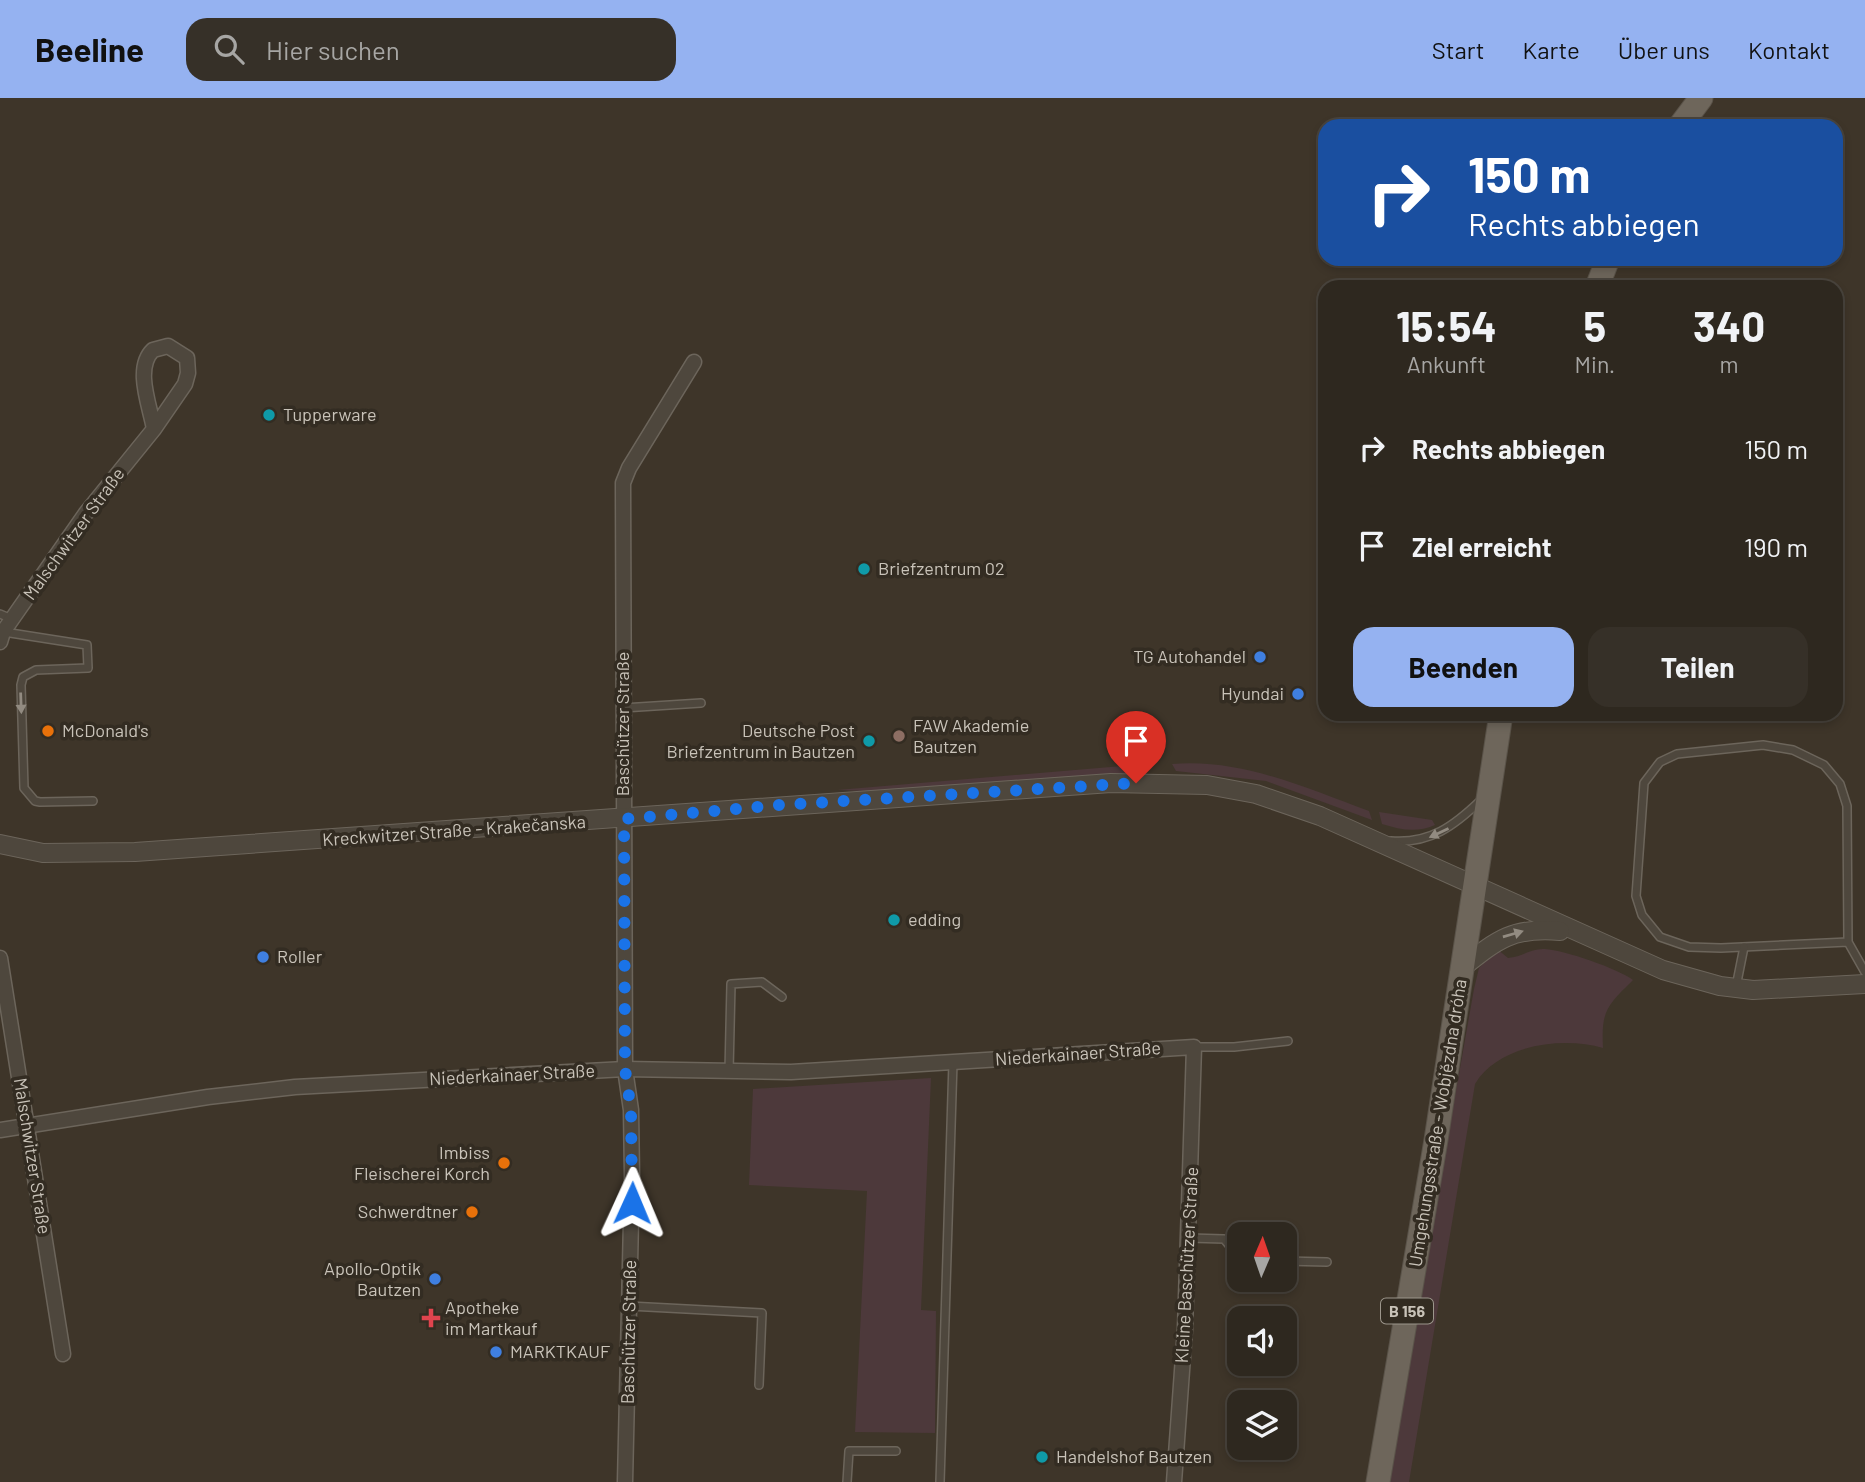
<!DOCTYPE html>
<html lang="de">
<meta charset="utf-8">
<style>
:root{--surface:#2e281f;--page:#363028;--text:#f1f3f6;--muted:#a7a6a4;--line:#49443d;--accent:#95b2f1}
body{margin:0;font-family:Barlow,sans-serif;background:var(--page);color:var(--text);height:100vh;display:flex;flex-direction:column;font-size:26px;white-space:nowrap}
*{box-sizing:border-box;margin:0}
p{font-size:23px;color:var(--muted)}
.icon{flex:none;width:38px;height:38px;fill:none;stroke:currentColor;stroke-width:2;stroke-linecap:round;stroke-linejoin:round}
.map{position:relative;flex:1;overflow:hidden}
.side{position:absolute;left:1318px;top:182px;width:525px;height:441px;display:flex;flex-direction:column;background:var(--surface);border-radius:21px;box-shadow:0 4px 10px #0003,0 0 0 2px var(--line)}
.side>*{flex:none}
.guide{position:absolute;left:1318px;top:21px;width:525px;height:147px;border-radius:21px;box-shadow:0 4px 10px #0003,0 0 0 2px var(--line);background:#1a4fa0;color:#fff;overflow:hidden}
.needle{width:46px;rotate:2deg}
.controls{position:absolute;left:1227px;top:1124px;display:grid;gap:14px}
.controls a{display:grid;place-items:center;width:70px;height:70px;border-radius:14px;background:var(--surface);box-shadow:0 4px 10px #0003,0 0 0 2px var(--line);font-size:35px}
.pin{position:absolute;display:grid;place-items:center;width:60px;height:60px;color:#fff;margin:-72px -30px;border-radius:50% 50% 50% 0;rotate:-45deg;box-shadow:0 0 7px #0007}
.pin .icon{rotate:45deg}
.me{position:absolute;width:77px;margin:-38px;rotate:1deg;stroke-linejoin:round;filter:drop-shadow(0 0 5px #0008)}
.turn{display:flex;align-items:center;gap:24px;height:147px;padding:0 35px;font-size:32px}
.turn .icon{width:91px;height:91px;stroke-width:2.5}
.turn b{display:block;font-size:49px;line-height:60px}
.eta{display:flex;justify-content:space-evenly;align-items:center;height:119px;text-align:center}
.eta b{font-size:42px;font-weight:700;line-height:49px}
.cta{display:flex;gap:14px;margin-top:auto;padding:14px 35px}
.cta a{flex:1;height:80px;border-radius:21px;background:var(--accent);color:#111;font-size:28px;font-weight:700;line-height:80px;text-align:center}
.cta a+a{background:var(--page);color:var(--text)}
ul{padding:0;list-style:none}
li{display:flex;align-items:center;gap:21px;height:98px;padding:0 35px}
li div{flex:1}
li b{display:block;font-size:26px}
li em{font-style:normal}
header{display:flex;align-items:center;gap:42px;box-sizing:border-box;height:98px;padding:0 35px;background:var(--accent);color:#111}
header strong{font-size:33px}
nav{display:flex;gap:38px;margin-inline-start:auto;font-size:24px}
.search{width:490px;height:63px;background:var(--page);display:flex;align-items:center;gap:18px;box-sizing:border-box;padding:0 24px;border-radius:21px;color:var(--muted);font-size:26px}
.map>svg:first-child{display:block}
.green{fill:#4d393b}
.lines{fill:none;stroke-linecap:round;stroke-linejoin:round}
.service-casing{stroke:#6c655b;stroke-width:10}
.minor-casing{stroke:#6c655b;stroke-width:17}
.tertiary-casing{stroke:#6c655b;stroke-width:20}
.primary-casing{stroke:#5a5349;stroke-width:25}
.service{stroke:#4e473d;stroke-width:7}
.minor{stroke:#4e473d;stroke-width:14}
.tertiary{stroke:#4e473d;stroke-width:18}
.primary{stroke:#6e665b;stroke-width:23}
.oneway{fill:#928b81}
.route{stroke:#1a73e8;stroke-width:12;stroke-dasharray:0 21.6}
.culture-dot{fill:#0f9aa8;stroke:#332c22;stroke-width:2.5}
.shop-dot{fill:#3f7fe0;stroke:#332c22;stroke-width:2.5}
.food-dot{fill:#e8710a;stroke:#332c22;stroke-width:2.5}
.education-dot{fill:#8d6e63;stroke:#332c22;stroke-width:2.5}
.health-dot{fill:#e0444e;stroke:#332c22;stroke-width:2.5}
.labels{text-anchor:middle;stroke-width:7;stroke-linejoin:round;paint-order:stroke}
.shield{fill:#332c22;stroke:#9c968c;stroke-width:2}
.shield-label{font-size:16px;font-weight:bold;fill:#c9c3b9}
.poi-label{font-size:18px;fill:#c9c3b9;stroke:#332c22;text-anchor:start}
.street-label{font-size:18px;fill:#c9c3b9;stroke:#332c22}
</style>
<header>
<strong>Beeline</strong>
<div class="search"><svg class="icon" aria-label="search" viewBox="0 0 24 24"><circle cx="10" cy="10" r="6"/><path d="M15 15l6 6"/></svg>Hier suchen</div>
<nav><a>Start</a><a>Karte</a><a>Über uns</a><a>Kontakt</a></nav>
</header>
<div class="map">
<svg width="1865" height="1384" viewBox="0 0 1865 1384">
<rect width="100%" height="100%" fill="#3e3529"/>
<g class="green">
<polygon points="1146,666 1140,675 867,693 837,692"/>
<path d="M 1172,666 C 1241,660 1306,690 1369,713 L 1372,722 L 1266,683 L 1176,673 Z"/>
<path d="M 1379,714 L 1432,722 L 1435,727 C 1417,735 1401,732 1382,726 Z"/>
<path d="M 1497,851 L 1508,860 C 1522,859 1531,850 1545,851 C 1564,852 1619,871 1633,882 C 1607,908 1601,912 1603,950 C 1562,938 1498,947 1475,986 L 1409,1384 L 1387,1384 L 1474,891 L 1479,870 Z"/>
<polygon points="931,980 921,1212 936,1213 935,1335 855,1334 867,1093 749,1087 753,991"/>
</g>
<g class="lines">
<g class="service-casing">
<g id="service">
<polyline points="0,516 12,521"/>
<polyline points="4,534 87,547 88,570 36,572 23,579 21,587 24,690 35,703 40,704 93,703"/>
<polyline points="623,610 701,605"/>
<path d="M 1391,743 C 1430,746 1454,728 1481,702"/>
<polyline points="1848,844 1721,850 1689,849 1660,839 1642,817 1636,798 1644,685 1660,664 1677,656 1763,647 1793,652 1824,667 1840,686 1847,708 1848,844 1865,874"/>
<polyline points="1736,889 1744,849"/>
<polyline points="1194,949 1234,949 1288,943"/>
<polyline points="729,974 731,886 762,884 782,899"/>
<polyline points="1189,1140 1224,1141 1239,1159"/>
<polyline points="1284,1163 1327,1164"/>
<polyline points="629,1208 762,1215 759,1287"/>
<polyline points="847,1384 849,1353 896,1353"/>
<polyline points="940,1384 953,964"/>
</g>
</g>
<g class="minor-casing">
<g id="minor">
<path d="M 0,544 L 3,534 L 86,415 L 154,331 L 185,286 L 188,275 L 187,260 L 168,248 L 153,252 C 134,270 150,308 154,331"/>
<polyline points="0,860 63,1256"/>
<polyline points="0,1032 208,999 295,989 625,971 791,974 1194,949 1185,1231 1174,1384"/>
<polyline points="625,1384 632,1079 631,1012 625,971 623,385 629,370 694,264"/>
</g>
</g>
<g class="tertiary-casing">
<g id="tertiary">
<polyline points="0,746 43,755 135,754 1111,685 1207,687 1256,696 1320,718 1663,872 1720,888 1753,892 1865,886"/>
<path d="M 1463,869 C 1498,841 1513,829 1560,833"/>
</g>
</g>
<g class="primary-casing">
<g id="primary">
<polyline points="1680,28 1701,0"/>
<polyline points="1597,189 1608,161"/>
<polyline points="1378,1384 1436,1042 1501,616"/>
</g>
</g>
<use href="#service" class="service"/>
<use href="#minor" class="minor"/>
<use href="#tertiary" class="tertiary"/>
<use href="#primary" class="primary"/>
</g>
<defs><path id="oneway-solid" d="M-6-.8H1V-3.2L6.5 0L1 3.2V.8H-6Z" transform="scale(1.75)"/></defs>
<g class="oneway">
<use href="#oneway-solid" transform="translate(21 605) rotate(88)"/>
<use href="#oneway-solid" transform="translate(1439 735) rotate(155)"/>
<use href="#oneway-solid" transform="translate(1513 836) rotate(-16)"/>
</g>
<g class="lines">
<polyline class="route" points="632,1105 631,1012 625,971 624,721 780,707 1136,685"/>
</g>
<g class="culture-dot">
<circle cx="269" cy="317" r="7"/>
<circle cx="864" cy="471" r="7"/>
<circle cx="869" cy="643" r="7"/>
<circle cx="894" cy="822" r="7"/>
<circle cx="1042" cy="1359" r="7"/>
</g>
<g class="shop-dot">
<circle cx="1260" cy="559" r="7"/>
<circle cx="1298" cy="596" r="7"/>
<circle cx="263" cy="859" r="7"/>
<circle cx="435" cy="1181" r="7"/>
<circle cx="496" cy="1254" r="7"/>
</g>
<g class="food-dot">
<circle cx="48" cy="633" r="7"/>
<circle cx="504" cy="1065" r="7"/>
<circle cx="472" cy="1114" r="7"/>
</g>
<circle class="education-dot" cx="899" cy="638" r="7"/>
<path class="health-dot" d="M427.5 1209.5h7v7h7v7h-7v7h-7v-7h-7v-7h7z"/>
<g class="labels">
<rect class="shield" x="1381" y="1200.5" width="52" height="25" rx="5"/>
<g class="shield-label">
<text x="1407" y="1219">B 156</text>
</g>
<g class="poi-label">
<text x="283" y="323">Tupperware</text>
<text x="878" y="477">Briefzentrum 02</text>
<text x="1246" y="565" text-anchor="end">TG Autohandel</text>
<text x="1284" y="602" text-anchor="end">Hyundai</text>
<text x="913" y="634">FAW Akademie<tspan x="913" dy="21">Bautzen</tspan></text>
<text x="62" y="639">McDonald's</text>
<text x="855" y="639" text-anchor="end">Deutsche Post<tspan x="855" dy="21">Briefzentrum in Bautzen</tspan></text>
<text x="908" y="828">edding</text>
<text x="277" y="865">Roller</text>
<text x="490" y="1061" text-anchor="end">Imbiss<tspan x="490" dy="21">Fleischerei Korch</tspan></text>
<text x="458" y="1120" text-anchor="end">Schwerdtner</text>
<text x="421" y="1177" text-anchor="end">Apollo-Optik<tspan x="421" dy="21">Bautzen</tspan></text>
<text x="445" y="1216">Apotheke<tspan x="445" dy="21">im Martkauf</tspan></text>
<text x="510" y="1260">MARKTKAUF</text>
<text x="1056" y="1365">Handelshof Bautzen</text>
</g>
<g class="street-label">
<text transform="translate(74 436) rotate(-54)" y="6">Malschwitzer Straße</text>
<text transform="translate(623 626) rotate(-90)" y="6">Baschützer Straße</text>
<text transform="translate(454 733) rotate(-4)" y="6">Kreckwitzer Straße - Krakečanska</text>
<text transform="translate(1078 956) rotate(-4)" y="6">Niederkainaer Straße</text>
<text transform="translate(512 977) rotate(-3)" y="6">Niederkainaer Straße</text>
<text transform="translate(1438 1025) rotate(-81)" y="6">Umgehungsstraße - Wobjězdna dróha</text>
<text transform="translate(32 1058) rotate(81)" y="6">Malschwitzer Straße</text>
<text transform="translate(1187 1167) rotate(-87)" y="6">Kleine Baschützer Straße</text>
<text transform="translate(629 1234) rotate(-89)" y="6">Baschützer Straße</text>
</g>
</g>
</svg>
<div class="controls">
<a><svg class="needle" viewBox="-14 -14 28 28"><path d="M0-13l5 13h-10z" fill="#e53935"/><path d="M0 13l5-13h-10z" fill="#a7a6a4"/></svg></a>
<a><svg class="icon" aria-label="sound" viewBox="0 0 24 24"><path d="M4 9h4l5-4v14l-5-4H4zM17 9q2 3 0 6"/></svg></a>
<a><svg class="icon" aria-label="layers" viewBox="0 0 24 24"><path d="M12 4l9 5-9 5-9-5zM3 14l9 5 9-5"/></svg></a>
</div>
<div class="pin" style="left:1136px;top:685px;background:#d93025"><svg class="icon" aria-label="arrive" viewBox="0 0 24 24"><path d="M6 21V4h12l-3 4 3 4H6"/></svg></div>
<svg class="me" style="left:632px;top:1105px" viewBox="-20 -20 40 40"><path d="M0-17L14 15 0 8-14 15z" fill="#1a73e8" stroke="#fff" stroke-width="4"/></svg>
<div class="guide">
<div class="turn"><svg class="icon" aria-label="right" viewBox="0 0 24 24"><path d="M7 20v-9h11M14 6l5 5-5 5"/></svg><div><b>150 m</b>Rechts abbiegen</div></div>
</div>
<section class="side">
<div class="eta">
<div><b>15:54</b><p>Ankunft</p></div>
<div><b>5</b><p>Min.</p></div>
<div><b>340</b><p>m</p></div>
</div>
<ul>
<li><svg class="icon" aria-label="right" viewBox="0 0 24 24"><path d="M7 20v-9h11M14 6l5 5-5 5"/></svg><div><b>Rechts abbiegen</b></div><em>150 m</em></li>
<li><svg class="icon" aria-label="arrive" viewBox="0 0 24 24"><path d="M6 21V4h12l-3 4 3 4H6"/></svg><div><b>Ziel erreicht</b></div><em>190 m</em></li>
</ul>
<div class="cta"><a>Beenden</a><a>Teilen</a></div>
</section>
</div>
